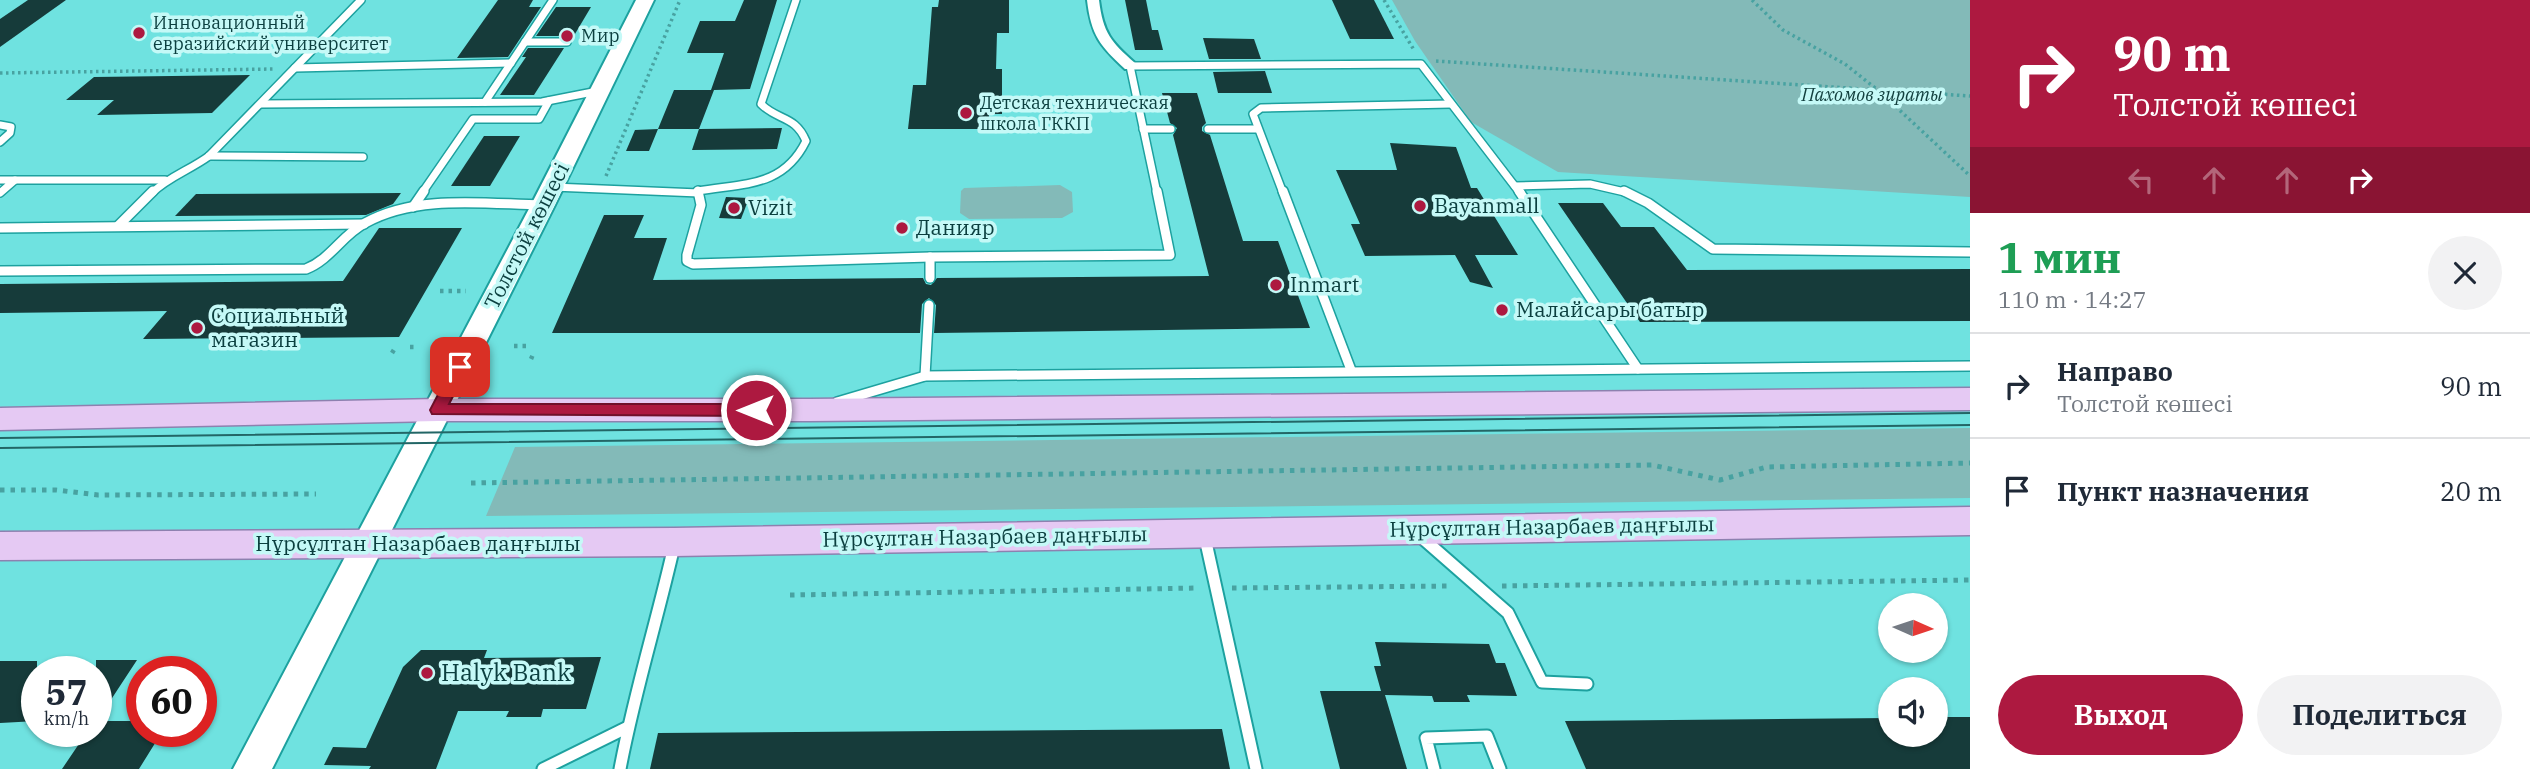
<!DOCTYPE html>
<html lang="ru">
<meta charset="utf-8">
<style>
:root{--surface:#fff;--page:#f2f2f3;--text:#1f2937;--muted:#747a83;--line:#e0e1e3;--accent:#ad1940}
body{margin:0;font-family:"IBM Plex Serif",serif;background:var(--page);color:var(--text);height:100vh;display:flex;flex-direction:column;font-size:26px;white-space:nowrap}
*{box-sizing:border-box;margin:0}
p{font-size:23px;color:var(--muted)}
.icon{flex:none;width:38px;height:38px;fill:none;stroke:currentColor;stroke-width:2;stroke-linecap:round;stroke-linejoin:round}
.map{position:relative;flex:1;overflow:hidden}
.drawer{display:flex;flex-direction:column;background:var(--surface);width:560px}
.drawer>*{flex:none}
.banner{background:#ad1940;color:#fff;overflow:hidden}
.needle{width:46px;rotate:93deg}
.buttons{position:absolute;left:1878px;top:593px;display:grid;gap:14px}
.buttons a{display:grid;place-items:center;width:70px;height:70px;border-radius:50%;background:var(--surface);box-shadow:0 2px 5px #0004;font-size:35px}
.speed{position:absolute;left:21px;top:656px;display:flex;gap:14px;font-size:35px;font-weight:700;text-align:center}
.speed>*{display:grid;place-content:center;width:91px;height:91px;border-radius:50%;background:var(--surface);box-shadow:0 2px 5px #0004;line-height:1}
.speed small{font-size:18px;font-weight:400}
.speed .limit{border:10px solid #d22;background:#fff;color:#111}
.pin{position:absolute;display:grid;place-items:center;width:60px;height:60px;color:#fff;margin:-30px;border-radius:14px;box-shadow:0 4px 10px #0006}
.me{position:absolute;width:77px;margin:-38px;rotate:270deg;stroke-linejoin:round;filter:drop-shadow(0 0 5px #0008)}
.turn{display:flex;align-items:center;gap:24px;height:147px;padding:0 28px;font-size:32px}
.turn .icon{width:91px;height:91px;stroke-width:2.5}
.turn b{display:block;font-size:49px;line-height:60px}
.lanes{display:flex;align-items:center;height:66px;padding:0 28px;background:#0003;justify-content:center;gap:35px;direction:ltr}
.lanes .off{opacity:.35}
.round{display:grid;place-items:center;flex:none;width:74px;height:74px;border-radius:37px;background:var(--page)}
.overview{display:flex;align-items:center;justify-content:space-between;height:119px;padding:0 28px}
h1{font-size:42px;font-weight:700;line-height:52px;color:#1e9e55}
.action{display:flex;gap:14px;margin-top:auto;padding:14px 28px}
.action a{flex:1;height:80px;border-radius:42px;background:var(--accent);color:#fff;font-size:28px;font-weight:700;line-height:80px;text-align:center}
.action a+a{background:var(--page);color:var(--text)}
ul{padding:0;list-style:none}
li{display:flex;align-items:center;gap:21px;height:105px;padding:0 28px;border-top:2px solid var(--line)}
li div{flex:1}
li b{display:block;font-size:26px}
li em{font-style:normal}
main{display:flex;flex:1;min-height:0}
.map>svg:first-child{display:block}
.green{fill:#83bab8}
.building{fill:#163b3a}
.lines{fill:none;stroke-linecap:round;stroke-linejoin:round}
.service-far2-casing{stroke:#1da19f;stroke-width:10}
.service-far1-casing{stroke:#1da19f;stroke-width:12}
.service-casing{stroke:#1da19f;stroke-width:15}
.minor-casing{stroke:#1da19f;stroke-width:4}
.secondary-casing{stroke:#1da19f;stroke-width:4}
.primary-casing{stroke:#8d81af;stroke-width:3}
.path-far2{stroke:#48a2a1;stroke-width:3.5;stroke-dasharray:2.5 3.5;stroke-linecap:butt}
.path-far1{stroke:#48a2a1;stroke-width:4.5;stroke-dasharray:3.5 5;stroke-linecap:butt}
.path{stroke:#48a2a1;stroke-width:5;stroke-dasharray:4.5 6;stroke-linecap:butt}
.service-far2{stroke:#fff;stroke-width:7}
.service-far1{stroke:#fff;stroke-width:9}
.service{stroke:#fff;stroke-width:11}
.minor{fill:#fff;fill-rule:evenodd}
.secondary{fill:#fff;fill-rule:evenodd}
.primary{fill:#e5c9f3;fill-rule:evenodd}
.tram{stroke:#236666;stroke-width:2}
.route{fill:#ad1940;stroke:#70102a;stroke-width:2}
.poi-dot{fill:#ad1940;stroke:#c5f9f7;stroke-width:2.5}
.labels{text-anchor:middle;stroke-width:7;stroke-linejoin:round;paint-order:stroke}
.far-poi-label{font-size:18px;fill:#0b3f3f;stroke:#c5f9f7;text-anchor:start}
.far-park-label{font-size:18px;font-style:italic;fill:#13403f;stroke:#c5f9f7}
.poi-label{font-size:21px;fill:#0b3f3f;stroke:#c5f9f7;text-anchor:start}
.street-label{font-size:21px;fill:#0b3f3f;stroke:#c5f9f7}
.near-poi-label{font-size:24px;fill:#0b3f3f;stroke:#c5f9f7;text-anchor:start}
</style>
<main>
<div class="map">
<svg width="1970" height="769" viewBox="0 0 1970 769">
<rect width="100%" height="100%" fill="#6fe2e0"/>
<g class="green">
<polygon points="1392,0 1970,0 1970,197 1558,172 1471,122 1415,41"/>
<polygon points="1060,185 1072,192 1073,212 1062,218 969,219 960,213 961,191 964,188"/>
<polygon points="1970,428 1970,498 486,516 515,447"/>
</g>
<g class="building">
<polygon points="28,0 66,0 0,47 0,19"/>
<polygon points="498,0 533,0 529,7 541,7 508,57 457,58"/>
<polygon points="744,0 777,0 750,89 714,90 699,129 658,129 649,151 626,151 635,130 658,129 674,90 711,90 724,53 687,53 700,21 735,21"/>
<polygon points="939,0 1009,0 1009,33 997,33 996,69 1002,69 1002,114 989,114 989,129 908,129 913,85 926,85 932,7 938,7"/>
<polygon points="1125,0 1146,0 1152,30 1158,30 1163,50 1135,50"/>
<polygon points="1332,0 1374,0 1394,39 1350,39"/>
<polygon points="556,7 591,7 572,39 567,36 536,36"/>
<polygon points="1203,38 1254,39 1261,59 1209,59"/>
<polygon points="528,48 564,48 534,95 500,95 526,57 522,57"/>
<polygon points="1265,71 1272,93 1218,93 1213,72"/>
<polygon points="250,75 212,113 97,115 114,100 66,100 94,77"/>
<polygon points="1162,93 1197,93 1206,123 1202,127 1202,131 1210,135 1243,241 1278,241 1310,328 934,333 936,305 929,298 922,304 920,333 552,333 604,215 644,215 634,238 667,238 653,280 923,278 926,284 931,285 937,278 1209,276 1173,135 1177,128 1170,123"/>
<polygon points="782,128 777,149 692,150 699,129"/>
<polygon points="484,136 520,136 490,186 451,186"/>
<polygon points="1390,143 1456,147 1471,188 1477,188 1518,255 1475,255 1493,288 1470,282 1455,255 1365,256 1351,224 1360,224 1336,170 1397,170"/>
<polygon points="401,193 393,204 366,215 175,216 196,194"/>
<polygon points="726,197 749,198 741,219 719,218"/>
<polygon points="1558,203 1603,203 1621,227 1654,227 1687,270 1970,269 1970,321 1640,322"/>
<polygon points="379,228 462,228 399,337 143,339 167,311 0,313 0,284 343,281"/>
<polygon points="1375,642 1489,644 1496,663 1505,663 1517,696 1467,695 1470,702 1434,702 1432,696 1385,695 1407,769 1340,769 1320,691 1381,691 1374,666 1381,666"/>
<polygon points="421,650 487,650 484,658 601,657 586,709 543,709 541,717 506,717 509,711 458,711 436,769 369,769 371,766 324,765 333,747 366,748 403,667"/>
<polygon points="96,660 137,660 97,721 142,721 142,732 162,732 139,769 62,769 87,732 96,732"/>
<polygon points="0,661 37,661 37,721 0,723"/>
<polygon points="1936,717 1970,717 1970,769 1586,769 1565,721 1890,718 1890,735 1936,735"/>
<polygon points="1222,729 1230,769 650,769 658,733"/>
</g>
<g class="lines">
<g class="service-far2-casing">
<g id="service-far2">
<polyline points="525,42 567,42"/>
<polyline points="295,68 511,63"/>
<polyline points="485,102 553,0"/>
<polyline points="261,104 542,102 598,91"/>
<polyline points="0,125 11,127 10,133 0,142"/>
<polyline points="1143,129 1171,129"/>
<polyline points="1208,129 1257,129"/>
<polyline points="209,156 363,157"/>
<polyline points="0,180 15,180 0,193"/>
<polyline points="15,180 165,180"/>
<polyline points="1515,186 1590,184 1629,193"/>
<polyline points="553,187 699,193"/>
<path d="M 698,191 C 743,183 783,188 806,141 C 795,115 778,121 761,104 L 796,0"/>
<path d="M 152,193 C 168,177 190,170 209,156 L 361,0"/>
<polyline points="422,193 473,119 539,119 549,101"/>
<polyline points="1157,193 1130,66 1421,64 1520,193"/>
<polyline points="1283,193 1253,114 1261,108 1451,104"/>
</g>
</g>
<g class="service-far1-casing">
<g id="service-far1">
<polyline points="698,191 701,205 687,255 687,261 693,264 930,257 1170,255 1157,191"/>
<polyline points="1283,191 1351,370"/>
<polyline points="1519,191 1638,369"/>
<polyline points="1624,191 1648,203 1713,249 1970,252"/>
<polyline points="413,207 424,191"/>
<polyline points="118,226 153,191"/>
<polyline points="0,228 364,224"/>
<polyline points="930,257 930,278"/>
<path d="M 0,271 L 306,269 C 331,259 342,235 365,223 C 417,194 485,204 542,205"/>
<polyline points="925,376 929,305"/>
<polyline points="837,402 925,376 1970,366"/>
</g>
</g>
<g class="service-casing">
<g id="service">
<polyline points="1420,536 1508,613 1542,682 1587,684"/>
<polyline points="1205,538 1256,769"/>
<polyline points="543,769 628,727"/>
<path d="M 620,769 C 634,694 657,621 674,546"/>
<polyline points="1434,769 1426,738 1487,736 1500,769"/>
</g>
</g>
<g class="minor-casing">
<path id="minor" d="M 1087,0 L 1099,0 C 1103,33 1111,42 1135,63 L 1135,69 L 1125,69 C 1100,46 1091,35 1087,0 Z"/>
</g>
<g class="secondary-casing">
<polygon id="secondary" points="636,0 654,0 555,205 272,769 233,769 531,205"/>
</g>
<g class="primary-casing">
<g id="primary">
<polygon points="1970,388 1970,410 810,421 438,421 0,430 0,408 438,399 810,399"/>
<polygon points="1970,507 1970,535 674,556 0,560 0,532 674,528"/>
</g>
</g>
<g class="path-far2">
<polyline points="1384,0 1414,50"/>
<polyline points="1752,0 1783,30 1845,64 1879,91 1968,174"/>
<polyline points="1436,61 1970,96"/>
<polyline points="0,73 274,69"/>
<polyline points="606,176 680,0"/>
</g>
<g class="path-far1">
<polyline points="440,291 466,291"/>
<polyline points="514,346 526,346"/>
<polyline points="410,347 416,347"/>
<polyline points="392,353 395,348"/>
<polyline points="531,359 534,352"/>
</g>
<g class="path">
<polyline points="471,483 1652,465 1720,480 1767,467 1970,463"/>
<polyline points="0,490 56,490 98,495 316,494"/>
<polyline points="1502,586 1970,580"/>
<polyline points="1232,588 1451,586"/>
<polyline points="790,595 1199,588"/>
</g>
<use href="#service-far2" class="service-far2"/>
<use href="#service-far1" class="service-far1"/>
<use href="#service" class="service"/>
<use href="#minor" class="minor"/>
<use href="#secondary" class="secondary"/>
<use href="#primary" class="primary"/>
<g class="tram">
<polyline points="0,438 1970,413"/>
<polyline points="0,448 1970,425"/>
</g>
</g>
<polygon class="route" points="460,362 468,367 449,404 756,404 764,410 756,416 432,414 430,410 454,364"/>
<g class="poi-dot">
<circle cx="139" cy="33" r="7"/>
<circle cx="567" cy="36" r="7"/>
<circle cx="966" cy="113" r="7"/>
<circle cx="1420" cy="206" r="7"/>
<circle cx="734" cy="208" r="7"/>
<circle cx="902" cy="228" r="7"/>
<circle cx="1276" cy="285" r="7"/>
<circle cx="1502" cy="310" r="7"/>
<circle cx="197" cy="328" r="7"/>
<circle cx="427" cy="673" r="7"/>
</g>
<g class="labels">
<g class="far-poi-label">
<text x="153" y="29">Инновационный<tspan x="153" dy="21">евразийский университет</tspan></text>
<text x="581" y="42">Мир</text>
<text x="980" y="109">Детская техническая<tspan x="980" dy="21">школа ГККП</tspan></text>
</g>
<g class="far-park-label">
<text x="1872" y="101">Пахомов зираты</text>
</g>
<g class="poi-label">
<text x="1434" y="213">Bayanmall</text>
<text x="748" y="215">Vizit</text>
<text x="916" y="235">Данияр</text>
<text x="1290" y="292">Inmart</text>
<text x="1516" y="317">Малайсары батыр</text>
<text x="211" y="323">Социальный<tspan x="211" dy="24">магазин</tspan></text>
</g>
<g class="street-label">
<text transform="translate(527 236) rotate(-63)" y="7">Толстой көшесі</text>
<text transform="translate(1552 527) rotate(-1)" y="7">Нұрсұлтан Назарбаев даңғылы</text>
<text transform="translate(985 537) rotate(-1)" y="7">Нұрсұлтан Назарбаев даңғылы</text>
<text x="418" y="551">Нұрсұлтан Назарбаев даңғылы</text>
</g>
<g class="near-poi-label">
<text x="441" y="681">Halyk Bank</text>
</g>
</g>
</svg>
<div class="buttons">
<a><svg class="needle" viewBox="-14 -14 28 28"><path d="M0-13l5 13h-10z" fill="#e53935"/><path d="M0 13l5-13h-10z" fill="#747a83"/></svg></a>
<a><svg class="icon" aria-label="sound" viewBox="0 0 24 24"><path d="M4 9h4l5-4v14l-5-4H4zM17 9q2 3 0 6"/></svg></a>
</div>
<div class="speed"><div>57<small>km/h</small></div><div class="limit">60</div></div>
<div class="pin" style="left:460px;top:367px;background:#d93025"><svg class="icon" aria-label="arrive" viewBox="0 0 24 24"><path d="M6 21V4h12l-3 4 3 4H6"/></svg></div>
<svg class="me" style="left:756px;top:410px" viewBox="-20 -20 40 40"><circle r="17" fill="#ad1940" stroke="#fff" stroke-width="3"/><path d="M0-11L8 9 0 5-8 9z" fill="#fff"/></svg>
</div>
<section class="drawer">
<div class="banner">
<div class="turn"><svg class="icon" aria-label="right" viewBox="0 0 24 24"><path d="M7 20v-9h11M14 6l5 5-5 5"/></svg><div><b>90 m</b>Толстой көшесі</div></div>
<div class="lanes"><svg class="icon off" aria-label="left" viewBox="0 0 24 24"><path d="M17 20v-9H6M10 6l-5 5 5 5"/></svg><svg class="icon off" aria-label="ahead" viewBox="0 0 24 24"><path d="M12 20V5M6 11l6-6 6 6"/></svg><svg class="icon off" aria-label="ahead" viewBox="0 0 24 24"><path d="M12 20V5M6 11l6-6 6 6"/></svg><svg class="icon" aria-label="right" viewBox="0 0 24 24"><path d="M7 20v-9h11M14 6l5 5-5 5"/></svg></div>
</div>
<div class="overview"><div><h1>1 мин</h1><p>110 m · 14:27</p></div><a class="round"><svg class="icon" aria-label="close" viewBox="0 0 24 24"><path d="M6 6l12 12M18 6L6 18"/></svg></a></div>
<ul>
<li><svg class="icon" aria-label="right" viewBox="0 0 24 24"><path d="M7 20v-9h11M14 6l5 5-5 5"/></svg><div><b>Направо</b><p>Толстой көшесі</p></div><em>90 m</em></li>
<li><svg class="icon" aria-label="arrive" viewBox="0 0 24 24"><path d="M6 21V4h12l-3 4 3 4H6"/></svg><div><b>Пункт назначения</b></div><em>20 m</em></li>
</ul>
<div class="action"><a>Выход</a><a>Поделиться</a></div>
</section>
</main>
